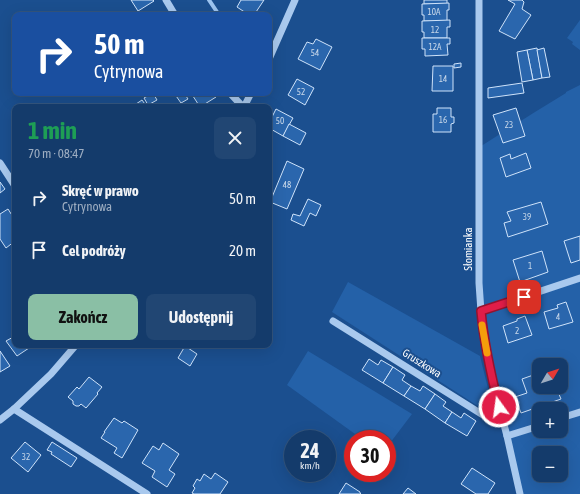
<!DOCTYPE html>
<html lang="pl">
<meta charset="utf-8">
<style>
:root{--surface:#143b6b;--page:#214673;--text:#f1f3f6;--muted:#9dadc1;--line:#33557e;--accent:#8abfa5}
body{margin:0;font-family:"Asap Condensed",sans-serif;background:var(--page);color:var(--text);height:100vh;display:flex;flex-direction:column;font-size:15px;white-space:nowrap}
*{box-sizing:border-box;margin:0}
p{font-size:13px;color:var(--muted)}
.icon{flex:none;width:22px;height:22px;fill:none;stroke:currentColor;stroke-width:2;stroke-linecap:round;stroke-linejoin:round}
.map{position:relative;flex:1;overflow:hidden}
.drawer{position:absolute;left:12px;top:104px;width:260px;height:244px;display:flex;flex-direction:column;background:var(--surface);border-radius:8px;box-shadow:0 4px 16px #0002,0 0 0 1px var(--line)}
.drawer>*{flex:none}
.banner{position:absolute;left:12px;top:12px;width:260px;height:84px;border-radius:8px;box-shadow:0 4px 16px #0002,0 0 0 1px var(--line);background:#1a4fa0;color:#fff;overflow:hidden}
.needle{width:26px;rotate:51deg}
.buttons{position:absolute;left:532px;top:358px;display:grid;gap:8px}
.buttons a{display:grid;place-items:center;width:36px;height:36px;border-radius:8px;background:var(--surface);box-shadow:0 4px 16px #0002,0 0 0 1px var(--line);font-size:20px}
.speed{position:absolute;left:284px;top:430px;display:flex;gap:8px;font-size:20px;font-weight:700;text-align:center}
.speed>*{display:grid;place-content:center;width:52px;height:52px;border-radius:50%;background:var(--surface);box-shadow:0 4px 16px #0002,0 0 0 1px var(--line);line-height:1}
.speed small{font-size:10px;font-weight:400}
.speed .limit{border:6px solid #d22;background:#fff;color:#111}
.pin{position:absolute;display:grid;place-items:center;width:34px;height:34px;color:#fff;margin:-17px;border-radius:8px;box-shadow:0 2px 6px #0006}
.me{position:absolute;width:44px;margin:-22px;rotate:346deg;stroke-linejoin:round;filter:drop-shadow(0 0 3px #0008)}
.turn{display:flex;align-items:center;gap:14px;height:84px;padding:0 16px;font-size:18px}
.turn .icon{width:52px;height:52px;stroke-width:2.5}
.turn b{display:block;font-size:28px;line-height:34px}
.round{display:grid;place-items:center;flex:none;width:42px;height:42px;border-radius:8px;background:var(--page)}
.head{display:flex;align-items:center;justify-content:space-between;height:68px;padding:0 16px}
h1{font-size:24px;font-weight:700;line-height:30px;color:#1e9e55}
.action{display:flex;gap:8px;margin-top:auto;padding:8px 16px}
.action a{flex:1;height:46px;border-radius:8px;background:var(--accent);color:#111;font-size:16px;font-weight:700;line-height:46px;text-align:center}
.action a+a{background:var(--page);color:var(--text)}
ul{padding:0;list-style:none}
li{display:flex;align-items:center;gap:12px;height:52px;padding:0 16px}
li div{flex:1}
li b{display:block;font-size:15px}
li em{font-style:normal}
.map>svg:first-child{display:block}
.green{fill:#2461a8;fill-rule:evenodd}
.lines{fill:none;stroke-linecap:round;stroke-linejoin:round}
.stream{stroke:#9cc4f0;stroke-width:4}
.building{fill:#2a66ad;stroke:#cfe3fa}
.minor{stroke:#a9c9ee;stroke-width:7}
.route-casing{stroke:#92132f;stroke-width:10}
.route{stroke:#e11d48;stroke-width:7}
.slow{stroke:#f59e0b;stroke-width:7}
.labels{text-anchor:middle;stroke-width:4;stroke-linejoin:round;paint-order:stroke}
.number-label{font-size:9px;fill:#cad9ea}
.street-label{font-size:11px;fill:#fff;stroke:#1b4f8f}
</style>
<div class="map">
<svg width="580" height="494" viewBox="0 0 580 494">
<rect width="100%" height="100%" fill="#1b4f8f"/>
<g class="green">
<polygon points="580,20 580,50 572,44 573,42 567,38"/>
<path d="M 580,85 L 580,494 L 521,494 L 491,367 L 478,297 L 478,148 L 535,112 L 566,93 L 566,92 ZM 539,365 L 561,365 L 561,387 L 539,387 ZM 539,409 L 561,409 L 561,431 L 539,431 ZM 539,453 L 561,453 L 561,475 L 539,475 Z"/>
<polygon points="348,282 480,356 492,405 481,408 332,312"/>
<polygon points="308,351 412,414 387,447 387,439 362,439 287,385"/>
</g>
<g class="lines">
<polyline class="stream" points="209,0 219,15"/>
</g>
<g class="building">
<polygon points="131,0 153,0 154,1 138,11"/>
<polygon points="241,0 264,0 254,15 249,15 237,7"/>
<rect x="424" y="0" width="23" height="4"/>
<polygon points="508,0 522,0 524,2 522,9 531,15 515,39 499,31 515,4"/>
<polygon points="449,3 449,10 447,10 447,21 424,21 424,15 422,15 422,4"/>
<polygon points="450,20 450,27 447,27 447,38 424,38 424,32 422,32 422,21"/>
<polygon points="422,38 450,38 450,44 447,44 448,55 425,56 425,49 422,49"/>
<polygon points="316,39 332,47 320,70 298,59 307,42 313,44"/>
<polygon points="537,48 542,78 533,80 527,50"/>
<polygon points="544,48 550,77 542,78 537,50"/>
<polygon points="527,50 533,80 522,82 517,52"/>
<polygon points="461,63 461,67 454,68 454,64"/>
<polygon points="433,66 453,66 453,91 432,91"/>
<polygon points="297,79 314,88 305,105 288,95"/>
<polygon points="522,83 524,93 488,98 488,88"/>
<polygon points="153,93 157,100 148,105 144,98"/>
<polygon points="174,93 184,93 188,99 181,103"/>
<polygon points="191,93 213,93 216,97 200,107"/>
<polygon points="142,100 147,107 134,107 133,106"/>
<polygon points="437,108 451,108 451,117 454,117 454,123 451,124 451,132 433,132 433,114 437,114"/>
<polygon points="516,108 525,136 503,143 493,115"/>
<polygon points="276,109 293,118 283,136 269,128 269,118 270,116 272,117"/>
<polygon points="289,124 306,133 300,145 283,136"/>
<polygon points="526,153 531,168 506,177 500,158 510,154 511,159"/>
<polygon points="287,161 304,169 287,209 270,202"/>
<polygon points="0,182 5,189 0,193"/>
<polygon points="308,199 321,205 316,216 310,213 304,226 291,220 293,214 300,216"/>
<polygon points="541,202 548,224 508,237 504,223 511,221 507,212"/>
<polygon points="8,209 15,220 15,241 6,248 0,239 0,214"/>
<polygon points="580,236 580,260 571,263 564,241"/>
<polygon points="542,251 548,272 520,282 513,260"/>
<polygon points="566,302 573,322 549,329 544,312 558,308 557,305"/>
<polygon points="525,316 532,335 508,343 503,326 517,321 517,319"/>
<polygon points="15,336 15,345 32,346 17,356 6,341"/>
<polygon points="185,346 197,354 190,366 178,358"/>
<polygon points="0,351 10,366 0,372"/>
<polygon points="369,359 378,365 381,360 393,367 383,383 362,370"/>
<polygon points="393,367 405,375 402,380 411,386 404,396 383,383"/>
<polygon points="539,373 539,387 556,387 561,399 521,413 515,397 527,393 522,379"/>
<polygon points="89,377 102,387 97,393 98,394 86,408 81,404 79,406 76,406 73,404 73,401 68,397 77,387 79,389"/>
<polygon points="411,386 420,391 423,386 435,394 425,409 404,396"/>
<polygon points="435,394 446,402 443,406 452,412 445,423 425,409"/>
<polygon points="452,412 461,418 464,413 476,421 467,436 445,423"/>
<polygon points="114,418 122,423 124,421 138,430 122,458 114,453 117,448 101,438 105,432 104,432"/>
<polygon points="25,442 41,455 28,472 11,458"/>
<polygon points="52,442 77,458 71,467 51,454 52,452 47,450"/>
<polygon points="163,443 179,454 169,470 175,474 167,487 152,477 155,471 142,463 153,446 159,450"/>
<polygon points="472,468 495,483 488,494 476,494 461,484"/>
<polygon points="215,473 228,482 220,494 194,494 192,493 195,488 193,486 197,479 200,481 204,474 211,479"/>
<polygon points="346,483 360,492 360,493 361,494 339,494"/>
<polygon points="408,488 416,494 403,494"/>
</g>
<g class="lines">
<g class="minor">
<polyline points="166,0 175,15"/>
<polyline points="479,0 479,283 482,326 489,367 507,436 520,494"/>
<polyline points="269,59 295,0"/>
<polyline points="230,93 243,107"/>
<polyline points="244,107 251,93"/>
<polyline points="0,163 15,186"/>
<polyline points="481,311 580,278"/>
<polyline points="333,321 483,415 500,410"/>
<polyline points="14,409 147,494"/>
<polyline points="561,418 580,412"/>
<polyline points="0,420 14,409 51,374 76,345"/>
<polyline points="507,436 539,426"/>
</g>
</g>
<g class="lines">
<g class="route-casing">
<path id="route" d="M 499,407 C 491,375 484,344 481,311 L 524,297"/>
</g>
<use href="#route" class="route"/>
<polyline class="slow" points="482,325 487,353"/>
</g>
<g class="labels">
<g class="number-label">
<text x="434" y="15">10A</text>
<text x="435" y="33">12</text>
<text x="435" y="50">12A</text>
<text x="315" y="56">54</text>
<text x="443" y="82">14</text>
<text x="301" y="95">52</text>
<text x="443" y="123">16</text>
<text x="280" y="124">50</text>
<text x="509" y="128">23</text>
<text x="287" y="188">48</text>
<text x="527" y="220">39</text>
<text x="530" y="269">1</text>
<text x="558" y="320">4</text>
<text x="517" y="334">2</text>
<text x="26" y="460">32</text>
</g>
<g class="street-label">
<text transform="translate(468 249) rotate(-90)" y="4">Słomianka</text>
<text transform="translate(422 363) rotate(32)" y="4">Gruszkowa</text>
</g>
</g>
</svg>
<div class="buttons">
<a><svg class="needle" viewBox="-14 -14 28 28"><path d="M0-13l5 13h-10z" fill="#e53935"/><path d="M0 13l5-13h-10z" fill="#9dadc1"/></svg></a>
<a>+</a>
<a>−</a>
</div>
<div class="speed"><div>24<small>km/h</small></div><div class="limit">30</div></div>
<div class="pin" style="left:524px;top:297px;background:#d93025"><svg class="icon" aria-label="arrive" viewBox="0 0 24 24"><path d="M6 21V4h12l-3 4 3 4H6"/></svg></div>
<svg class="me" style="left:499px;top:407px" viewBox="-20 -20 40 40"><circle r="17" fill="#e11d48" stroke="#fff" stroke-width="3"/><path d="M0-11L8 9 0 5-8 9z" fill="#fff"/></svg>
<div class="banner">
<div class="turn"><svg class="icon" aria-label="right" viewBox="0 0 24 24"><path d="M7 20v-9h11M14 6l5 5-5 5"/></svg><div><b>50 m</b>Cytrynowa</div></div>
</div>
<section class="drawer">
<div class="head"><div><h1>1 min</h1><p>70 m · 08:47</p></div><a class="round"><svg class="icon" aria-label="close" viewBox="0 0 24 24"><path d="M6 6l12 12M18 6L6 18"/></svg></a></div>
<ul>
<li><svg class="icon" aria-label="right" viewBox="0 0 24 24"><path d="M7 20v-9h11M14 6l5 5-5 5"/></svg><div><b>Skręć w prawo</b><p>Cytrynowa</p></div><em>50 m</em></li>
<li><svg class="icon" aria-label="arrive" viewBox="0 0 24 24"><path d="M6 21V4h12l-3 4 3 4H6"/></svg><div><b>Cel podróży</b></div><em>20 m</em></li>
</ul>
<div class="action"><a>Zakończ</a><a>Udostępnij</a></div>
</section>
</div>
